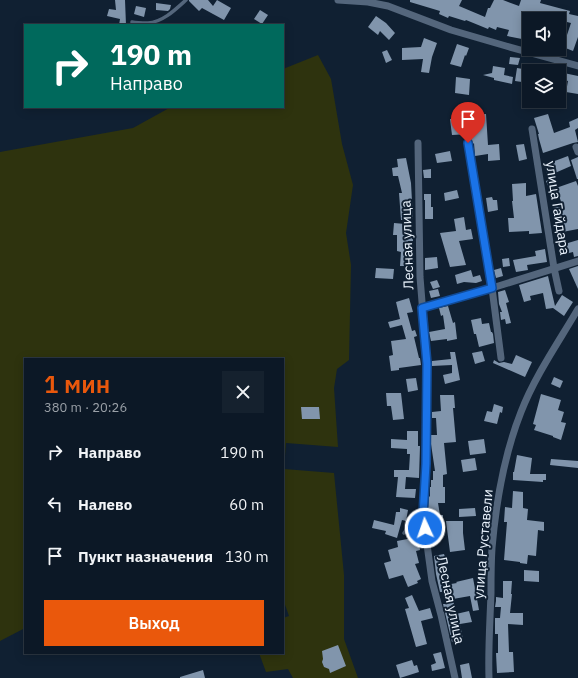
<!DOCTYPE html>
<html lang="ru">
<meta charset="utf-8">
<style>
:root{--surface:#0c1826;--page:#15212e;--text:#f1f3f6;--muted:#9aa0a7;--line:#2c3743;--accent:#ea580c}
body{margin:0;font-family:"IBM Plex Sans",sans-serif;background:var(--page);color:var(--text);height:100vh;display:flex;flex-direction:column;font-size:15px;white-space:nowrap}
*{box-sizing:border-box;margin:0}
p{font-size:13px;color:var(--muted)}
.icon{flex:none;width:22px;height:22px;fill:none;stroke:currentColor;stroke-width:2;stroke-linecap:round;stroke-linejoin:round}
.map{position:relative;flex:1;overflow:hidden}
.sheet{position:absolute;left:24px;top:358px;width:260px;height:296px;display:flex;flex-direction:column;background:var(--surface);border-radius:0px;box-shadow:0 2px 10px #0003,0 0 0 1px var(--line)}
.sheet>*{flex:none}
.top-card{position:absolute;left:24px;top:24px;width:260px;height:84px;border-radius:0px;box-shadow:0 2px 10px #0003,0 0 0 1px var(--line);background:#00695c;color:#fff;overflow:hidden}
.controls{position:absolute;left:522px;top:12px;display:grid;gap:8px}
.controls a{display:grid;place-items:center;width:44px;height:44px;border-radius:0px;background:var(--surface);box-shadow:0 2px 10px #0003,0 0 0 1px var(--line);font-size:20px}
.pin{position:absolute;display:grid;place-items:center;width:34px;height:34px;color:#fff;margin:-41px -17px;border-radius:50% 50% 50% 0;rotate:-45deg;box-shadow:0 0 4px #0007}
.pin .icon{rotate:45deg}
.me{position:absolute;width:44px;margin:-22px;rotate:357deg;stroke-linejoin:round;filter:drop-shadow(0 0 3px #0008)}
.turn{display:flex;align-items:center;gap:14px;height:84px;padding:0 20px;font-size:18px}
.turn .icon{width:52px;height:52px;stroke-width:2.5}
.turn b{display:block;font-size:28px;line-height:34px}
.round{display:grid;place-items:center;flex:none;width:42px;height:42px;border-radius:0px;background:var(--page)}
.summary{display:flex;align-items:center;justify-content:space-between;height:68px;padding:0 20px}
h1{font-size:24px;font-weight:600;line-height:30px;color:var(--accent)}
.button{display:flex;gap:8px;margin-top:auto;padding:8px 20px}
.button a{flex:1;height:46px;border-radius:0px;background:var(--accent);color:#fff;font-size:16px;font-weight:600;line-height:46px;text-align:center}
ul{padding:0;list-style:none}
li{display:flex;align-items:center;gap:12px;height:52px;padding:0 20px}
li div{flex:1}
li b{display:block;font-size:15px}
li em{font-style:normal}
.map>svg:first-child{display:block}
.green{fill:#2e330e}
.building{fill:#8195ac}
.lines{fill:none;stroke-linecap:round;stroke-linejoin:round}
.service{stroke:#54667c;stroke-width:3.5}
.minor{stroke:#54667c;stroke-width:7}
.route-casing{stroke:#114b97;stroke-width:10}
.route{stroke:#1a73e8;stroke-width:7}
.labels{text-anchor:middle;stroke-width:4;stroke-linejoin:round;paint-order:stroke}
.street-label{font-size:14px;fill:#ebf4fe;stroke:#102032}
</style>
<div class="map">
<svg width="578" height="678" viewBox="0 0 578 678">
<rect width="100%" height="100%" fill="#102032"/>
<polygon class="green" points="318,55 331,79 342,144 353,185 346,233 351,265 349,360 337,369 334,388 338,447 286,443 284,469 334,473 344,575 344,639 358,678 293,678 288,669 266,672 259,653 283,653 283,618 289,616 283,599 283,359 25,359 25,628 0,641 0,152 133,128 171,107 283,107 283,69"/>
<g class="building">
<polygon points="115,0 125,0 126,25 119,25 120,19 107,16 109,9 116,10"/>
<polygon points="189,0 208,0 213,6 217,0 231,8 224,20 202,8 199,11 189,1"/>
<polygon points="410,0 462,0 459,6 485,17 488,8 490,8 494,0 503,0 519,6 521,0 541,0 540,3 570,11 569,14 578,16 578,37 573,51 563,47 571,23 559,20 559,19 556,19 535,13 533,19 529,19 529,33 527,40 507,36 509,30 497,27 496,30 489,27 488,29 466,20 465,21 449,16 448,18 439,14 440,11 410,2"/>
<polygon points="156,3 171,5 170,9 168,11 156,10"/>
<polygon points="136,6 146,8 144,17 134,14"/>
<polygon points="260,10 268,15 262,24 254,19"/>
<polygon points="376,16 386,23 395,33 389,40 380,31 378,35 368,27"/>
<polygon points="424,38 437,43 432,57 429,73 421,72 423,59 402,60 402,48 421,47"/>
<polygon points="457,44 469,48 466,56 465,55 461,67 450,64"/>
<polygon points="387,50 392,60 386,63 382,52"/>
<polygon points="510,57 520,58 518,65 509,64"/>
<polygon points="493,66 505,68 504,75 513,77 512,84 494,80 494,78 483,75 492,73"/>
<polygon points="517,68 529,70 529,78 522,77 522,82 515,81"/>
<polygon points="559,72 578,76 578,94 566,92 568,81 559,79"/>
<polygon points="456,77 470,79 469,95 455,93"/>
<polygon points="466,112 472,112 472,115 486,114 488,145 499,144 500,160 488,161 488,154 475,156 474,143 473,144 472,140 470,139 470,134 452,135 450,119 467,117"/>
<polygon points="548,114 554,133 570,127 569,122 578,118 578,128 575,130 578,142 573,143 543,153 539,139 538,134 539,134 534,118"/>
<polygon points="524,144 527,159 519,161 516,145"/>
<polygon points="450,151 452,161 437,163 435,154"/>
<polygon points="568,156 571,166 548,176 544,165"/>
<polygon points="578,157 578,179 577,179 571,160"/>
<polygon points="406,158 411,183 413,219 401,220 399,193 402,193 398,176 393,176 392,168 398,167 397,159"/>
<polygon points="431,169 431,178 424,178 423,170"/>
<polygon points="554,178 557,185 549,188 546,181"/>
<polygon points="576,181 578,186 578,229 557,233 553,207 562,204 556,188"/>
<polygon points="526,183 526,196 536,194 542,233 529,234 529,231 509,232 508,218 514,218 512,201 513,201 512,184"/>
<polygon points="457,190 459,198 445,201 444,193"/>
<polygon points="424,194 431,194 431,207 433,207 433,219 425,219 425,200 424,200"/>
<polygon points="492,197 493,200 497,200 498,210 488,212 486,198"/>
<polygon points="464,217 466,230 471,229 473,239 459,241 466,265 450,267 440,233 456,231 454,219"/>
<polygon points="394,223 405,224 405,232 413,232 413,241 408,241 407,257 414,257 413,266 400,266 401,252 397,251 397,235 393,235"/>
<polygon points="578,240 578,256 574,257 573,252 561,255 558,246"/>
<polygon points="545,249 547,262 527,265 528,270 516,272 513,260 536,256 535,251"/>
<polygon points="437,257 438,268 425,270 425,258"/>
<polygon points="509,258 510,266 503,267 502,259"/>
<polygon points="578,266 578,289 569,269"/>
<polygon points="376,268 394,269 393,279 375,278"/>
<polygon points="501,268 503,276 496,278 494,270"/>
<polygon points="471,270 473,277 480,275 482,281 476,283 464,282 457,284 455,275"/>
<polygon points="548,276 555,306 562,295 573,302 564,316 553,308 546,309 543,293 530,296 531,300 524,302 519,285"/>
<polygon points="437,280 440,287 433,289 430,282"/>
<polygon points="438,289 440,296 431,298 429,291"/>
<polygon points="505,290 509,302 506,303 511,323 506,324 505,319 501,320 500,312 502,312 499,304 498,292"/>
<polygon points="409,298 413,312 407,313 412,331 415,330 417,336 414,337 419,358 420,358 421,365 399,368 399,370 391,371 389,356 393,355 391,341 406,339 402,325 390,328 388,322 400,319 396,302"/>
<polygon points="448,306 453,323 455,322 457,339 447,341 447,339 431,341 429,332 445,329 443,315 441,316 439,308"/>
<polygon points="481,318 482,324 489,323 491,332 492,332 493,334 494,343 479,347 476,334 474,334 471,320"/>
<polygon points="482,351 485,361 475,364 472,353"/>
<polygon points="450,352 455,352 460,380 445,384 443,375 452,373 452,365 432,366 432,361 451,359"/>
<polygon points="516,355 532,362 525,377 493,363 494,360 499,363 504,362 512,364"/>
<polygon points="554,377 563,381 560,388 551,384"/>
<polygon points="416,378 418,390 408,392 406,379"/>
<polygon points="386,393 401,393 404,419 393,420 391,406 387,406"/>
<polygon points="541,394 561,400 558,410 564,412 561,422 566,423 561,440 553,437 553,436 534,430 536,425 533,424"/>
<polygon points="440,395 454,395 455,408 453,408 456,442 444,443 447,474 443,475 443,487 445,487 445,503 438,503 440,515 443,515 443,522 430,523 428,509 429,497 430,496 430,487 431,487 431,480 433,480 433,471 435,471 431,444 431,435 437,435 436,418 432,418 432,412 441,411"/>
<polygon points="494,404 503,407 502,413 500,412 497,424 484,421 487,411 492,412"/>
<polygon points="301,407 319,407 320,419 302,419"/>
<polygon points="407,431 418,431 418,446 420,446 419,478 406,477 405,489 416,489 415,498 396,497 398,477 394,477 394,470 409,470 410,454 407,454 407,449 391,448 391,439 407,440"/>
<polygon points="484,439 486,453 470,455 468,441"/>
<polygon points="517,455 532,458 530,474 546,474 546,480 543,480 543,482 513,480 513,472 514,472"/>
<polygon points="475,458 477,470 463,472 461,460"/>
<polygon points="551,459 578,461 578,468 550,465"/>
<polygon points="513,491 523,492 523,508 528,509 527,520 544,522 544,531 538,530 536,556 528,555 527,564 520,563 520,562 504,560 507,522 504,522 505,507 512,508"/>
<polygon points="400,508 408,510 406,521 402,520 397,538 385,534 386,531 372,528 374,520 394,525 396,512 400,512"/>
<polygon points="475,508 476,516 459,517 459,509"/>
<polygon points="446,521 463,521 463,533 465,550 450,552 447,529"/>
<polygon points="418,537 420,550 416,551 419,563 415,564 421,579 417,581 418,583 408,587 403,575 389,579 384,563 391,561 388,550 398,547 397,541"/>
<polygon points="444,554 446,560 442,561 445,585 457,583 456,582 473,578 479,610 473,611 470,596 453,599 456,614 469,611 472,622 460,624 463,640 452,642 443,604 447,604 444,592 440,592 436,574 434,556"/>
<polygon points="524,570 539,571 539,582 524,581"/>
<polygon points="503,581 512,581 511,594 512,594 510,613 523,613 523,625 508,624 509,652 513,652 514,672 497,673 496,653 498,653 498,634 495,634 495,618 500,618 501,607 495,607 496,601 496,597 503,598"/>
<polygon points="412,595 419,611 430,608 433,618 421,621 427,644 416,647 405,609 409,608 405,598"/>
<polygon points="338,645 346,666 330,673 329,669 324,667 322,662 323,659 322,651"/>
<polygon points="441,652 445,668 432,671 431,665 436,663 433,654"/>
<polygon points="412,660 414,666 417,665 419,672 400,678 396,665"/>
<polygon points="469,663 472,678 462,678 460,665"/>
<polygon points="203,670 205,678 180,678 180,677"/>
</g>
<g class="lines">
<g class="service">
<path d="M 132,22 C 137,23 143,23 148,23 C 163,22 176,9 186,0"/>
<polyline points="404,533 415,518 423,515"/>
</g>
<g class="minor">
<polyline points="338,0 368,2 388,6 451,30 506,46 578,66"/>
<polyline points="532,129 554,268 559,291"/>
<polyline points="418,143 420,277 427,364 426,464 423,515 432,581 441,615 455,678"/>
<polyline points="468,143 492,288 501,358"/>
<polyline points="576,147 578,152"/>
<polyline points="422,308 492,288 578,261"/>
<path d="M 489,678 C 488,650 490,622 491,593 C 491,578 491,563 492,548 C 496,502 504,455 521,412 C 535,376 558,343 578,309"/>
</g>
</g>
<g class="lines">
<g class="route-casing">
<polyline id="route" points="425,528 423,515 426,464 427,364 422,308 492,288 468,143"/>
</g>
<use href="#route" class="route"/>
</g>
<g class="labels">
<g class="street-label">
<text transform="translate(558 208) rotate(81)" y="5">улица Гайдара</text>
<text transform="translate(407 245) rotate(-92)" y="5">Лесная улица</text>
<text transform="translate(483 544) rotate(-85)" y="5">улица Руставели</text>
<text transform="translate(451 600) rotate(78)" y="5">Лесная улица</text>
</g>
</g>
</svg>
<div class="controls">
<a><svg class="icon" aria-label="sound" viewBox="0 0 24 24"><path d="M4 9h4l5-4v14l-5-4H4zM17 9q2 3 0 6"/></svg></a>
<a><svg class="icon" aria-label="layers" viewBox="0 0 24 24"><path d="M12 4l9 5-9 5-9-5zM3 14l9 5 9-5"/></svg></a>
</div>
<div class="pin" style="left:468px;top:143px;background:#d93025"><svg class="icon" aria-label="arrive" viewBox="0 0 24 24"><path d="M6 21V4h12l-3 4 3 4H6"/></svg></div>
<svg class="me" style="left:425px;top:528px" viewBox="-20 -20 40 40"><circle r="17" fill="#1a73e8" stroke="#fff" stroke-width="3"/><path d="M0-11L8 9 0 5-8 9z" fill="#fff"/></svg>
<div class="top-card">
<div class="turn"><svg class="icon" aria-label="right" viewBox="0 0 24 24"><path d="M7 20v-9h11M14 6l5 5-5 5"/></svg><div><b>190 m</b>Направо</div></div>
</div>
<section class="sheet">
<div class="summary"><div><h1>1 мин</h1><p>380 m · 20:26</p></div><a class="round"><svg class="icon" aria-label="close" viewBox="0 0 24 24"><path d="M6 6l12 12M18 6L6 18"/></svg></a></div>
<ul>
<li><svg class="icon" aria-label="right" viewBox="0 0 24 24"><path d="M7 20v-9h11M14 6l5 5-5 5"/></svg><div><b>Направо</b></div><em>190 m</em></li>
<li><svg class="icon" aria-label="left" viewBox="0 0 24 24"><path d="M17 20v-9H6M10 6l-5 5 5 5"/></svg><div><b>Налево</b></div><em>60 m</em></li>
<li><svg class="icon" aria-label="arrive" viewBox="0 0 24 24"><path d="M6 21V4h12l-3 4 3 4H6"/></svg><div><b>Пункт назначения</b></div><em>130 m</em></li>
</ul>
<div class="button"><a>Выход</a></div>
</section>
</div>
